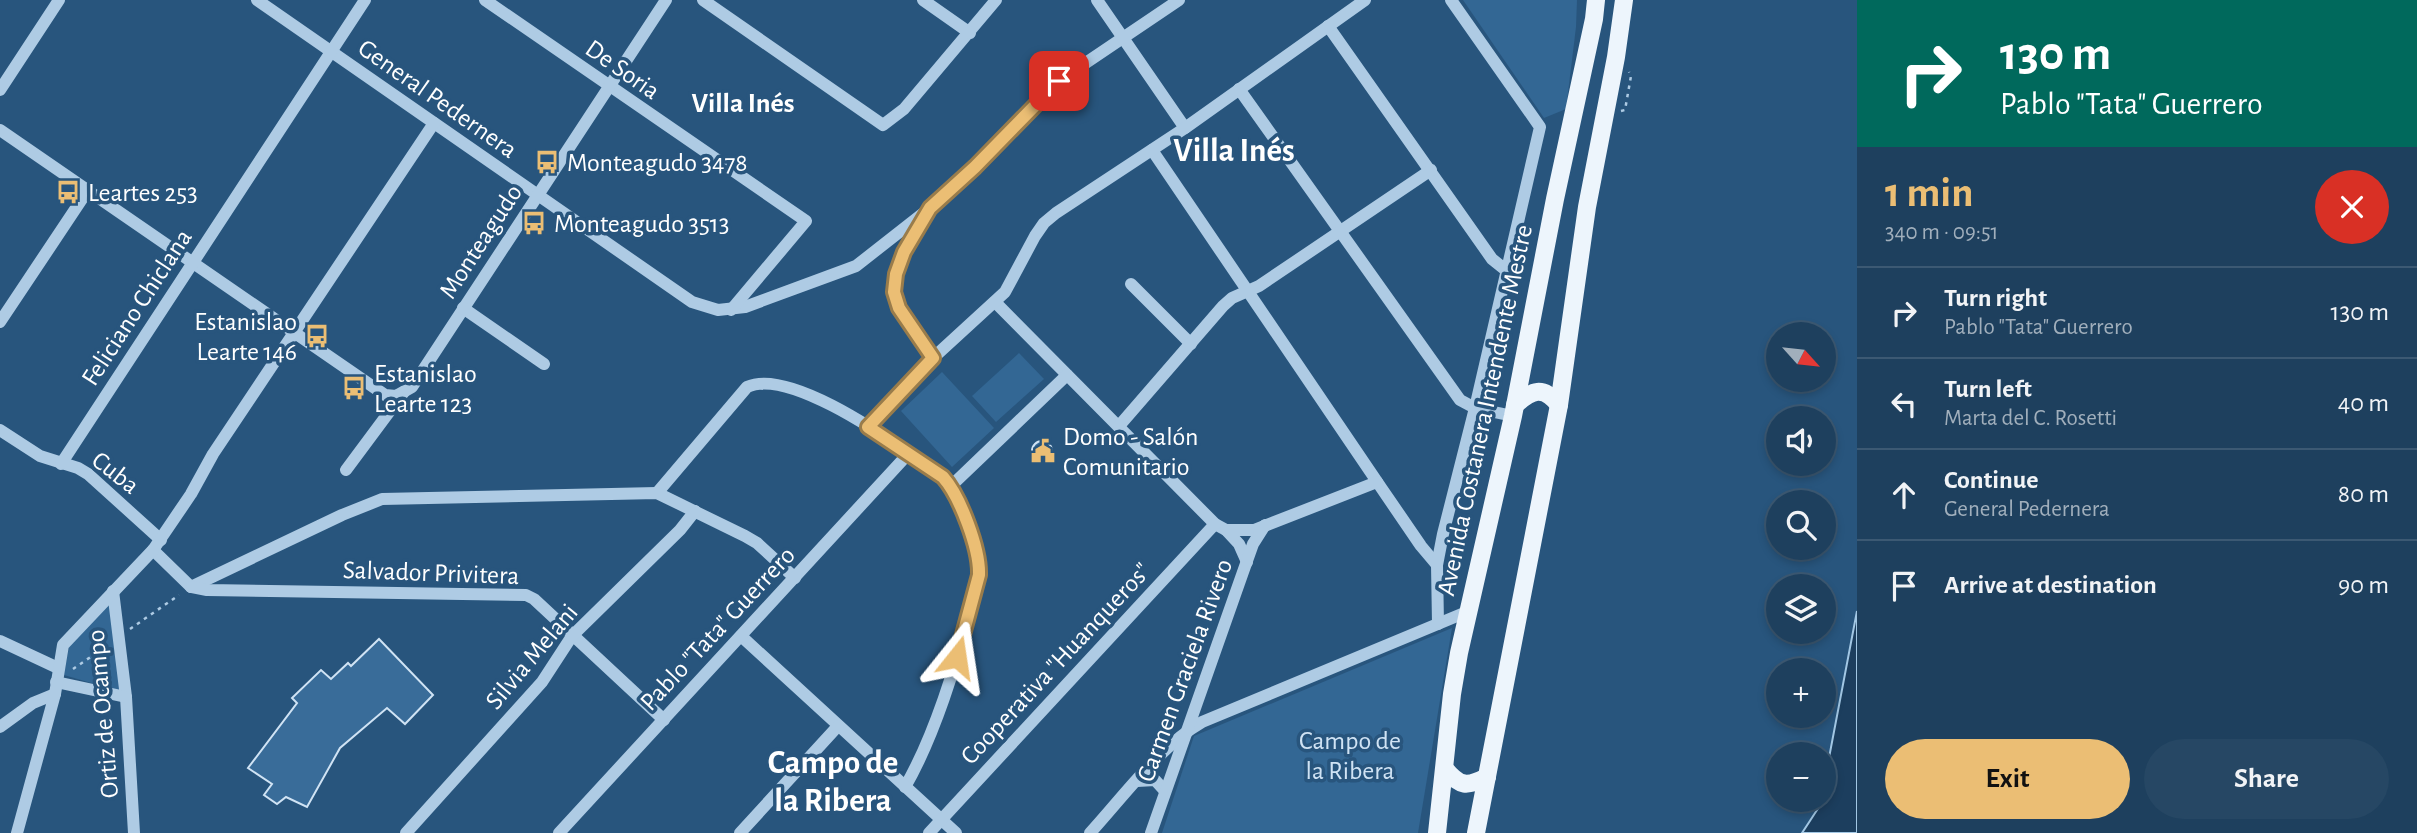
<!DOCTYPE html>
<meta charset="utf-8">
<style>
:root{--surface:#1e405e;--page:#264764;--text:#f1f3f6;--muted:#a1afbc;--line:#3c5973;--accent:#ebbe74}
body{margin:0;font-family:"Alegreya Sans",sans-serif;background:var(--page);color:var(--text);height:100vh;display:flex;flex-direction:column;font-size:26px;white-space:nowrap}
*{box-sizing:border-box;margin:0}
p{font-size:23px;color:var(--muted)}
.icon{flex:none;width:38px;height:38px;fill:none;stroke:currentColor;stroke-width:2;stroke-linecap:round;stroke-linejoin:round}
.map{position:relative;flex:1;overflow:hidden}
.sheet{display:flex;flex-direction:column;background:var(--surface);width:560px}
.sheet>*{flex:none}
.top-card{background:#00695c;color:#fff;overflow:hidden}
.needle{width:46px;rotate:117deg}
.fabs{position:absolute;left:1766px;top:322px;display:grid;gap:14px}
.fabs a{display:grid;place-items:center;width:70px;height:70px;border-radius:50%;background:var(--surface);box-shadow:0 4px 10px #0003,0 0 0 2px var(--line);font-size:35px}
.pin{position:absolute;display:grid;place-items:center;width:60px;height:60px;color:#fff;margin:-30px;border-radius:14px;box-shadow:0 4px 10px #0006}
.me{position:absolute;width:77px;margin:-38px;rotate:15deg;stroke-linejoin:round;filter:drop-shadow(0 0 5px #0008)}
.turn{display:flex;align-items:center;gap:24px;height:147px;padding:0 28px;font-size:32px}
.turn .icon{width:91px;height:91px;stroke-width:2.5}
.turn b{display:block;font-size:49px;line-height:60px}
.round{display:grid;place-items:center;flex:none;width:74px;height:74px;border-radius:37px;background:var(--page)}
.head{display:flex;align-items:center;justify-content:space-between;height:119px;padding:0 28px}
h1{font-size:42px;font-weight:600;line-height:52px;color:var(--accent)}
.primary-button{display:flex;gap:14px;margin-top:auto;padding:14px 28px}
.primary-button a{flex:1;height:80px;border-radius:42px;background:var(--accent);color:#111;font-size:28px;font-weight:600;line-height:80px;text-align:center}
.primary-button a+a{background:var(--page);color:var(--text)}
ul{padding:0;list-style:none}
li{display:flex;align-items:center;gap:21px;height:91px;padding:0 28px;border-top:2px solid var(--line)}
li div{flex:1}
li b{display:block;font-size:26px}
li em{font-style:normal}
main{display:flex;flex:1;min-height:0}
.map>svg:first-child{display:block}
.green{fill:#336794}
.water{fill:#1c3e5e;stroke:#a2c7e4;stroke-width:2}
.building{fill:#396c99;stroke:#d0e3f4;stroke-width:2}
.lines{fill:none;stroke-linecap:round;stroke-linejoin:round}
.path{stroke:#aecbe4;stroke-width:2.5;stroke-dasharray:3.5 5;stroke-linecap:butt}
.minor{stroke:#aecbe4;stroke-width:12}
.major{stroke:#edf5fc;stroke-width:18}
.route-casing{stroke:#997c4b;stroke-width:18}
.route{stroke:#ebbe74;stroke-width:12}
.labels{text-anchor:middle;stroke-width:7;stroke-linejoin:round;paint-order:stroke}
.street-label{font-size:26px;fill:#fff;stroke:#28557d}
.poi-label{font-size:26px;fill:#fff;stroke:#28557d;text-anchor:start}
.park-label{font-size:26px;fill:#d0e3f4;stroke:#28557d}
.neighbourhood-label{font-size:28px;font-weight:bold;fill:#fff;stroke:#28557d}
.district-label{font-size:33px;font-weight:bold;fill:#fff;stroke:#28557d}
</style>
<main>
<div class="map">
<svg width="1857" height="833" viewBox="0 0 1857 833">
<rect width="100%" height="100%" fill="#28557d"/>
<g class="green">
<polygon points="1463,0 1577,0 1576,27 1566,109 1544,118"/>
<polygon points="1019,353 1044,379 996,422 972,396"/>
<polygon points="942,372 994,428 952,467 901,411"/>
<polygon points="111,600 122,692 64,675 69,647"/>
<polygon points="1452,628 1418,833 1162,833 1194,736"/>
</g>
<polygon class="water" points="1857,611 1857,833 1802,833 1819,807 1820,800 1824,800 1824,784"/>
<g class="building">
<circle cx="1042" cy="451" r="10"/>
<polygon points="379,639 433,695 405,724 387,708 340,748 307,807 286,797 277,804 264,795 272,784 248,768 297,703 292,698 321,670 331,679 348,663 351,666"/>
</g>
<g class="lines">
<g class="path">
<polyline points="1621,111 1625,110 1631,76 1629,72"/>
<polyline points="130,629 179,595"/>
<polyline points="73,669 108,645"/>
</g>
<g class="minor">
<polyline points="257,0 692,302 718,310 745,307 856,266 930,208 975,167 1059,81 1179,0"/>
<polyline points="485,0 806,221 731,310"/>
<polyline points="703,0 883,125 904,109 996,0"/>
<polyline points="923,0 970,33"/>
<polyline points="1097,0 1185,128"/>
<polyline points="1328,26 1492,259 1507,271"/>
<polyline points="1239,89 1460,400 1475,408 1513,416"/>
<polyline points="0,90 59,0"/>
<polyline points="0,130 385,395 396,396 412,387 666,0"/>
<polyline points="1152,150 1382,489 1421,546 1437,565"/>
<path d="M 925,216 C 909,242 884,275 899,308 C 907,325 922,342 933,358"/>
<polyline points="1131,284 1191,344"/>
<polyline points="995,302 1215,524 1226,530 1254,530 1377,482"/>
<polyline points="463,308 544,364"/>
<polyline points="0,322 88,190"/>
<polyline points="1119,426 1223,306 1232,298 1259,286 1431,170"/>
<polyline points="868,427 933,358 1005,292 1035,236 1044,223 1056,213 1185,128 1365,0"/>
<polyline points="0,430 40,456 78,468 88,474 161,540"/>
<polyline points="61,464 365,0"/>
<polyline points="346,470 404,392"/>
<polyline points="951,486 1067,375"/>
<path d="M 657,493 L 747,387 C 791,366 900,447 938,472 C 954,488 977,541 979,564 C 981,578 974,593 971,606 C 957,663 934,737 905,787"/>
<polyline points="1226,530 1239,544 1247,562"/>
<polyline points="153,550 191,587"/>
<polyline points="191,587 342,515 382,499 657,493 745,536 757,543 795,578"/>
<polyline points="192,587 207,590 526,595 534,599 664,720"/>
<polyline points="113,591 126,697 134,833"/>
<polyline points="1438,624 1437,565 1443,534 1475,408 1540,127 1451,0"/>
<polyline points="741,636 956,833"/>
<polyline points="0,641 58,668"/>
<polyline points="56,682 126,697"/>
<polyline points="0,727 33,703 55,694"/>
<polyline points="1137,781 1155,780 1165,791"/>
<polyline points="17,833 55,694 63,645 153,550 191,494 213,454 434,123"/>
<polyline points="406,833 542,682 572,636 680,530 695,511"/>
<polyline points="559,833 909,453"/>
<polyline points="740,833 838,726"/>
<polyline points="929,833 1215,524"/>
<path d="M 1090,833 C 1123,797 1160,746 1202,722 L 1469,611"/>
<polyline points="1151,833 1243,572 1253,544 1265,525"/>
</g>
<g class="major">
<path d="M 1515,405 C 1532,390 1543,385 1559,405"/>
<path d="M 1445,769 C 1460,787 1467,787 1487,777"/>
<polyline points="1437,833 1452,694 1459,653 1513,416 1555,199 1594,19 1596,0"/>
<polyline points="1476,833 1559,405 1587,207 1616,57 1624,0"/>
</g>
</g>
<g class="lines">
<g class="route-casing">
<path id="route" d="M 957,657 L 979,575 C 980,549 960,496 943,477 L 868,427 L 933,358 L 899,308 L 894,292 L 896,274 L 904,252 L 930,208 L 975,167 L 1059,81"/>
</g>
<use href="#route" class="route"/>
</g>
<defs>
<g id="bus-bare" transform="scale(1.89)"><path d="M-5-6H5V4H4V6H2V4H-2V6H-4V4H-5ZM-3.5-4V0h7V-4ZM-3.5 1.2v1.5H-2V1.2ZM2 1.2v1.5H3.5V1.2Z" fill="#ebbe74" stroke="#28557d" stroke-width="2.5" paint-order="stroke"/></g>
<g id="civic-bare" transform="scale(1.89)"><path d="M-.6-6.5H3V-4.5H.6V-3L4-1V1h2V6H-6V1h2V-1L-.6-3ZM-1.2 2.5V6h2.4V2.5Z" fill="#ebbe74" stroke="#28557d" stroke-width="2.5" paint-order="stroke"/></g>
</defs>
<g fill-rule="evenodd">
<use href="#bus-bare" x="547" y="162"/>
<use href="#bus-bare" x="68" y="192"/>
<use href="#bus-bare" x="534" y="223"/>
<use href="#bus-bare" x="317" y="336"/>
<use href="#bus-bare" x="354" y="388"/>
<use href="#civic-bare" x="1043" y="451"/>
</g>
<g class="labels">
<g class="street-label">
<text transform="translate(623 69) rotate(35)" y="9">De Soria</text>
<text transform="translate(438 98) rotate(35)" y="9">General Pedernera</text>
<text transform="translate(480 241) rotate(-57)" y="9">Monteagudo</text>
<text transform="translate(136 307) rotate(-57)" y="9">Feliciano Chiclana</text>
<text transform="translate(1484 410) rotate(-78)" y="9">Avenida Costanera Intendente Mestre</text>
<text transform="translate(116 472) rotate(38)" y="9">Cuba</text>
<text transform="translate(431 572) rotate(2)" y="9">Salvador Privitera</text>
<text transform="translate(717 628) rotate(-47)" y="9">Pablo "Tata" Guerrero</text>
<text transform="translate(531 656) rotate(-50)" y="9">Silvia Melani</text>
<text transform="translate(1055 663) rotate(-47)" y="9">Cooperativa "Huanqueros"</text>
<text transform="translate(1184 670) rotate(-70)" y="9">Carmen Graciela Rivero</text>
<text transform="translate(102 714) rotate(-95)" y="9">Ortiz de Ocampo</text>
</g>
<g class="poi-label">
<text x="567" y="171">Monteagudo 3478</text>
<text x="88" y="201">Leartes 253</text>
<text x="554" y="232">Monteagudo 3513</text>
<text x="297" y="330" text-anchor="end">Estanislao<tspan x="297" dy="30">Learte 146</tspan></text>
<text x="374" y="382">Estanislao<tspan x="374" dy="30">Learte 123</tspan></text>
<text x="1063" y="445">Domo - Salón<tspan x="1063" dy="30">Comunitario</tspan></text>
</g>
<g class="park-label">
<text x="1350" y="749">Campo de<tspan x="1350" dy="30">la Ribera</tspan></text>
</g>
<g class="neighbourhood-label">
<text x="743" y="112">Villa Inés</text>
</g>
<g class="district-label">
<text x="1234" y="161">Villa Inés</text>
<text x="833" y="773">Campo de<tspan x="833" dy="38">la Ribera</tspan></text>
</g>
</g>
</svg>
<div class="fabs">
<a><svg class="needle" viewBox="-14 -14 28 28"><path d="M0-13l5 13h-10z" fill="#e53935"/><path d="M0 13l5-13h-10z" fill="#a1afbc"/></svg></a>
<a><svg class="icon" aria-label="sound" viewBox="0 0 24 24"><path d="M4 9h4l5-4v14l-5-4H4zM17 9q2 3 0 6"/></svg></a>
<a><svg class="icon" aria-label="search" viewBox="0 0 24 24"><circle cx="10" cy="10" r="6"/><path d="M15 15l6 6"/></svg></a>
<a><svg class="icon" aria-label="layers" viewBox="0 0 24 24"><path d="M12 4l9 5-9 5-9-5zM3 14l9 5 9-5"/></svg></a>
<a>+</a>
<a>−</a>
</div>
<div class="pin" style="left:1059px;top:81px;background:#d93025"><svg class="icon" aria-label="arrive" viewBox="0 0 24 24"><path d="M6 21V4h12l-3 4 3 4H6"/></svg></div>
<svg class="me" style="left:957px;top:657px" viewBox="-20 -20 40 40"><path d="M0-17L14 15 0 8-14 15z" fill="#ebbe74" stroke="#fff" stroke-width="4"/></svg>
</div>
<section class="sheet">
<div class="top-card">
<div class="turn"><svg class="icon" aria-label="right" viewBox="0 0 24 24"><path d="M7 20v-9h11M14 6l5 5-5 5"/></svg><div><b>130 m</b>Pablo &quot;Tata&quot; Guerrero</div></div>
</div>
<div class="head"><div><h1>1 min</h1><p>340 m · 09:51</p></div><a class="round" style="background:#d93025;color:#fff"><svg class="icon" aria-label="close" viewBox="0 0 24 24"><path d="M6 6l12 12M18 6L6 18"/></svg></a></div>
<ul>
<li><svg class="icon" aria-label="right" viewBox="0 0 24 24"><path d="M7 20v-9h11M14 6l5 5-5 5"/></svg><div><b>Turn right</b><p>Pablo &quot;Tata&quot; Guerrero</p></div><em>130 m</em></li>
<li><svg class="icon" aria-label="left" viewBox="0 0 24 24"><path d="M17 20v-9H6M10 6l-5 5 5 5"/></svg><div><b>Turn left</b><p>Marta del C. Rosetti</p></div><em>40 m</em></li>
<li><svg class="icon" aria-label="ahead" viewBox="0 0 24 24"><path d="M12 20V5M6 11l6-6 6 6"/></svg><div><b>Continue</b><p>General Pedernera</p></div><em>80 m</em></li>
<li><svg class="icon" aria-label="arrive" viewBox="0 0 24 24"><path d="M6 21V4h12l-3 4 3 4H6"/></svg><div><b>Arrive at destination</b></div><em>90 m</em></li>
</ul>
<div class="primary-button"><a>Exit</a><a>Share</a></div>
</section>
</main>
